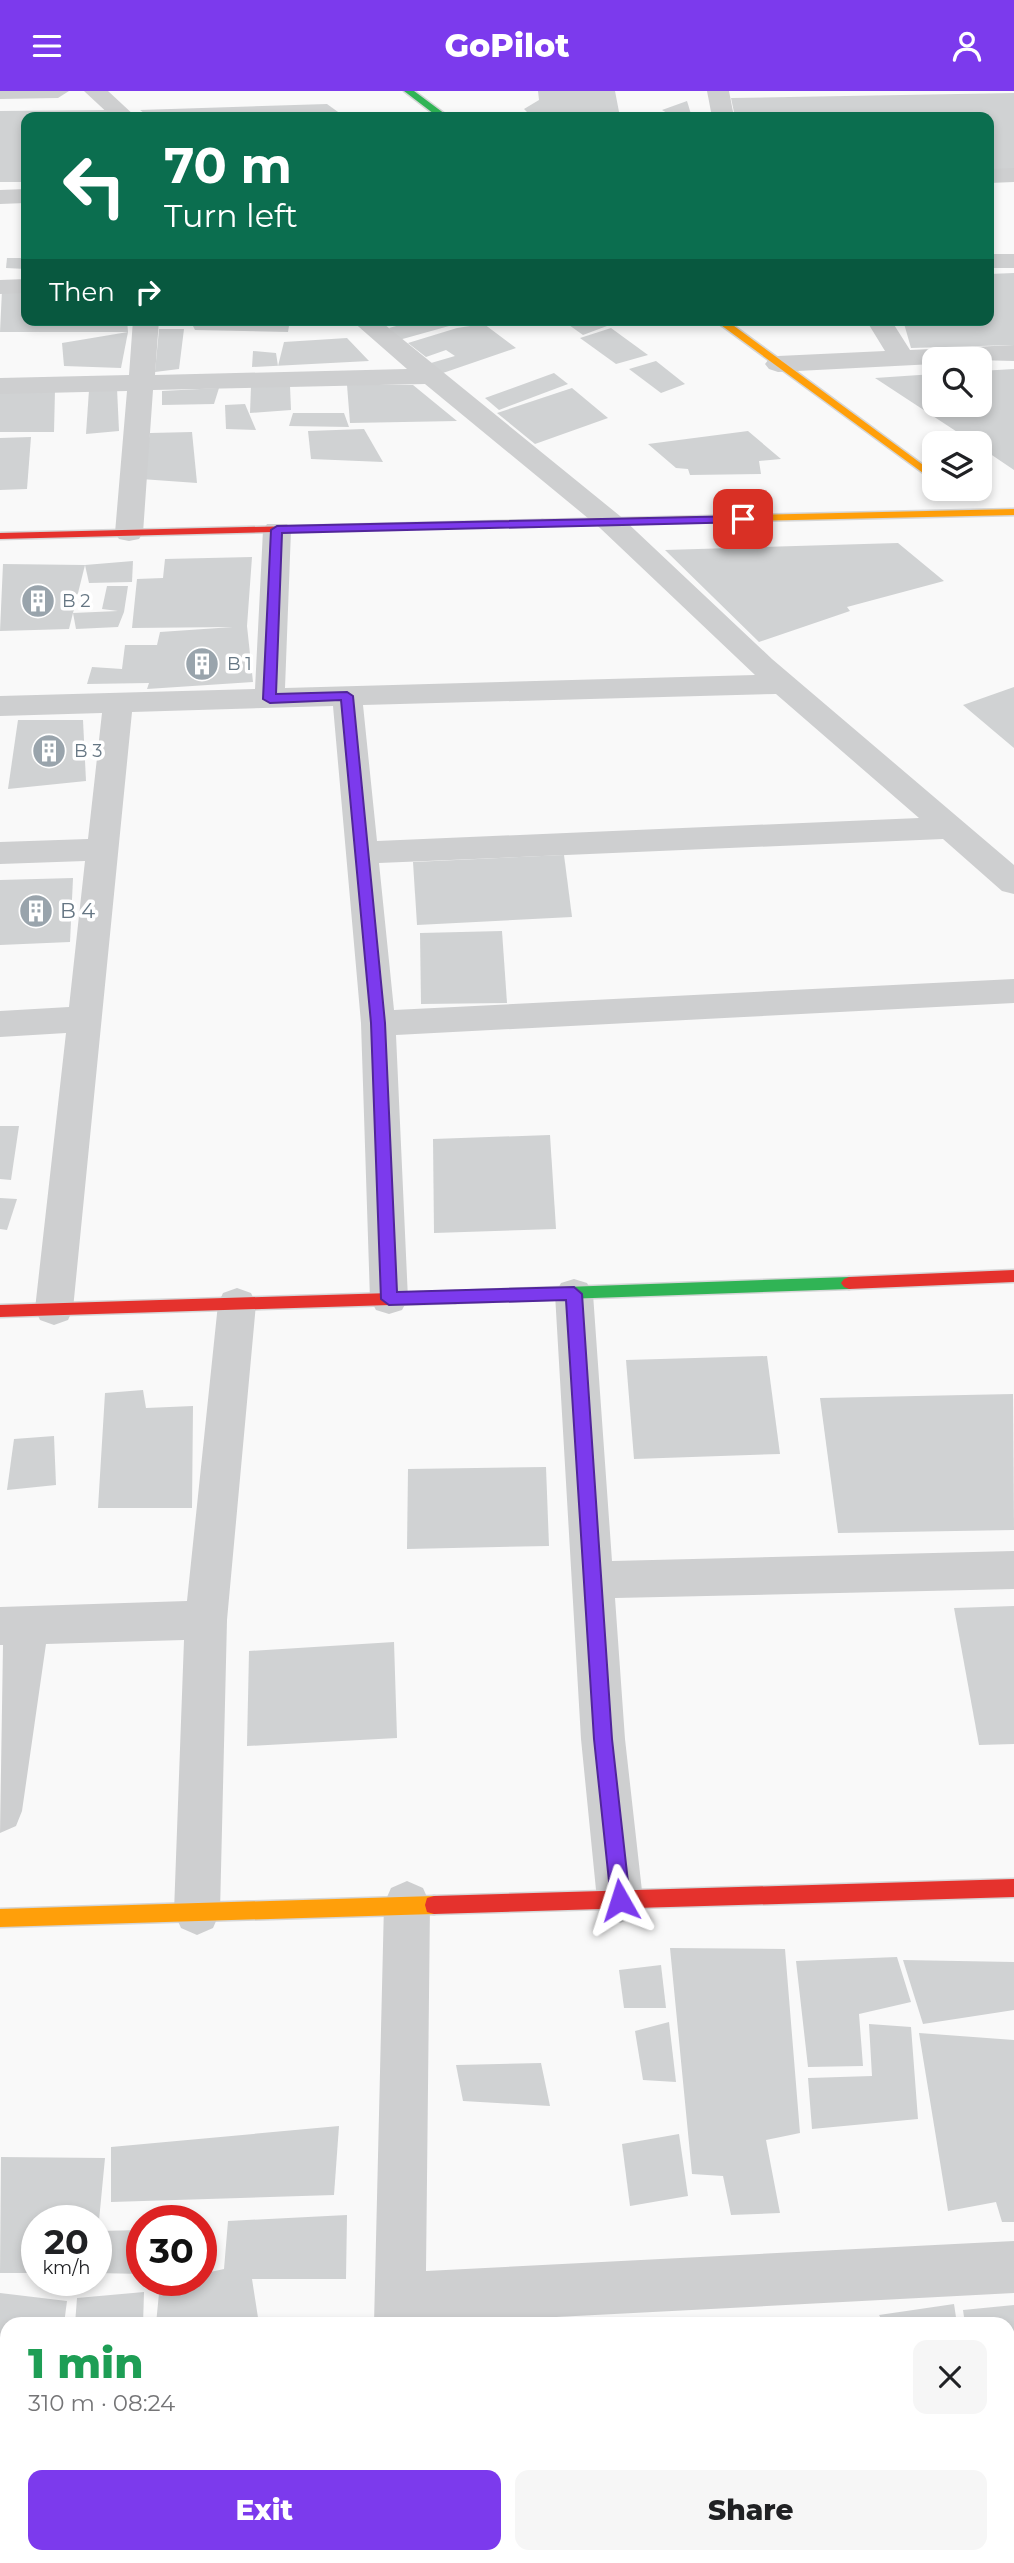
<!DOCTYPE html>
<meta charset="utf-8">
<style>
:root{--surface:#fff;--page:#f6f6f6;--text:#202124;--muted:#757577;--accent:#7c3aed}
body{margin:0;font-family:Montserrat,sans-serif;background:var(--page);color:var(--text);height:100vh;display:flex;flex-direction:column;font-size:26px;white-space:nowrap}
*{box-sizing:border-box;margin:0}
p{font-size:23px;color:var(--muted)}
.icon{flex:none;width:38px;height:38px;fill:none;stroke:currentColor;stroke-width:2;stroke-linecap:round;stroke-linejoin:round}
.map{position:relative;flex:1;overflow:hidden}
.sheet{position:absolute;left:0px;top:2226px;width:1015px;height:247px;display:flex;flex-direction:column;background:var(--surface);border-radius:21px 21px 0 0;box-shadow:0 4px 10px #0003}
.sheet>*{flex:none}
.guide{position:absolute;left:21px;top:21px;width:973px;height:214px;border-radius:14px;box-shadow:0 4px 10px #0003;background:#0b6e4f;color:#fff;overflow:hidden}
.buttons{position:absolute;left:922px;top:256px;display:grid;gap:14px}
.buttons a{display:grid;place-items:center;width:70px;height:70px;border-radius:14px;background:var(--surface);box-shadow:0 4px 10px #0003;font-size:35px}
.speed{position:absolute;left:21px;top:2114px;display:flex;gap:14px;font-size:35px;font-weight:700;text-align:center}
.speed>*{display:grid;place-content:center;width:91px;height:91px;border-radius:50%;background:var(--surface);box-shadow:0 4px 10px #0003;line-height:1}
.speed small{font-size:18px;font-weight:400}
.speed .limit{border:10px solid #d22;background:#fff;color:#111}
.pin{position:absolute;display:grid;place-items:center;width:60px;height:60px;color:#fff;margin:-30px;border-radius:14px;box-shadow:0 4px 10px #0006}
.me{position:absolute;width:77px;margin:-38px;rotate:354deg;stroke-linejoin:round;filter:drop-shadow(0 0 5px #0008)}
.turn{display:flex;align-items:center;gap:24px;height:147px;padding:0 28px;font-size:32px}
.turn .icon{width:91px;height:91px;stroke-width:2.5}
.turn b{display:block;font-size:49px;line-height:60px}
.then{display:flex;align-items:center;height:66px;padding:0 28px;background:#0003;gap:14px;font-size:26px}
.round{display:grid;place-items:center;flex:none;width:74px;height:74px;border-radius:14px;background:var(--page)}
.head{display:flex;align-items:center;justify-content:space-between;height:119px;padding:0 28px}
h1{font-size:42px;font-weight:800;line-height:52px;color:#1e9e55}
.cta{display:flex;gap:14px;margin-top:auto;padding:14px 28px}
.cta a{flex:1;height:80px;border-radius:14px;background:var(--accent);color:#fff;font-size:28px;font-weight:800;line-height:80px;text-align:center}
.cta a+a{background:var(--page);color:var(--text)}
header{display:flex;justify-content:space-between;align-items:center;height:91px;padding:0 28px;background:var(--accent);color:#fff;font-size:32px;font-weight:800}
.map>svg:first-child{display:block}
.building{fill:#d0d2d3}
.lines{fill:none;stroke-linecap:round;stroke-linejoin:round}
.fast-casing{stroke:#d5d6d7;stroke-width:3}
.slow-casing{stroke:#d5d6d7;stroke-width:3}
.jam-casing{stroke:#d5d6d7;stroke-width:3}
.street{fill:#cecfd0;fill-rule:evenodd}
.fast{fill:#30b455;fill-rule:evenodd}
.slow{fill:#ff9f0a;fill-rule:evenodd}
.jam{fill:#e5322d;fill-rule:evenodd}
.route{fill:#7c3aed;stroke:#51269a;stroke-width:2}
.labels{text-anchor:middle;stroke-width:7;stroke-linejoin:round;paint-order:stroke}
.far-poi-label{font-size:18px;fill:#657683;stroke:#fff;text-anchor:start}
.poi-label{font-size:21px;fill:#657683;stroke:#fff;text-anchor:start}
</style>
<header><svg class="icon" aria-label="menu" viewBox="0 0 24 24"><path d="M4 6h16M4 12h16M4 18h16"/></svg>GoPilot<svg class="icon" aria-label="person" viewBox="0 0 24 24"><circle cx="12" cy="8" r="4"/><path d="M4 21q1-7 8-7t8 7"/></svg></header>
<div class="map">
<svg width="1014" height="2472" viewBox="0 0 1014 2472">
<rect width="100%" height="100%" fill="#f9f9f9"/>
<g class="building">
<polygon points="538,0 615,0 620,26 532,26 524,18 539,9"/>
<polygon points="1014,2 1014,78 989,79 989,26 735,26 731,7"/>
<polygon points="687,10 691,23 681,26 674,26 662,19"/>
<polygon points="327,13 345,26 149,26 140,19"/>
<polygon points="105,19 113,26 26,26 26,91 0,91 0,20"/>
<polygon points="7,167 26,167 26,178 6,177"/>
<polygon points="1014,182 1014,254 911,257 903,229 989,229 989,183"/>
<polygon points="2,199 26,199 26,229 127,229 128,241 0,241"/>
<polygon points="190,229 290,229 288,241 195,239"/>
<polygon points="418,229 467,229 467,230 399,249 389,237"/>
<polygon points="562,229 601,229 607,235 583,244"/>
<polygon points="484,233 516,257 440,283 431,272 455,265 446,259 426,266 408,252 457,237"/>
<polygon points="611,237 648,264 616,273 580,247"/>
<polygon points="159,238 184,238 179,278 155,281"/>
<polygon points="128,241 121,277 64,275 62,252"/>
<polygon points="347,247 369,270 252,276 253,260 276,262 278,275 284,251"/>
<polygon points="656,270 685,293 661,302 629,278"/>
<polygon points="1014,278 1014,379 980,356 980,352 974,352 875,287 934,283 934,313 980,313 980,280"/>
<polygon points="554,282 568,293 499,319 485,307"/>
<polygon points="347,294 413,294 457,330 350,332"/>
<polygon points="251,295 290,295 291,319 250,322"/>
<polygon points="117,297 119,340 86,343 89,299"/>
<polygon points="219,297 214,313 162,314 162,300"/>
<polygon points="572,297 608,327 535,353 497,322"/>
<polygon points="55,299 54,341 0,341 0,300"/>
<polygon points="245,313 256,339 226,338 225,314"/>
<polygon points="293,322 344,322 349,336 289,335"/>
<polygon points="364,338 383,371 311,368 308,340"/>
<polygon points="748,340 781,368 759,370 761,383 690,384 688,378 676,377 648,353"/>
<polygon points="192,341 197,392 141,388 150,342"/>
<polygon points="31,346 27,398 0,399 0,347"/>
<polygon points="898,452 944,490 847,516 850,520 759,551 665,459"/>
<polygon points="252,466 247,535 253,591 147,598 149,592 87,593 92,576 122,578 125,554 157,554 160,541 233,536 132,537 137,488 163,487 165,468"/>
<polygon points="133,470 132,491 89,492 85,474"/>
<polygon points="3,473 85,474 73,522 118,520 102,518 107,495 128,495 124,521 118,536 76,538 73,522 69,538 0,540"/>
<polygon points="1014,596 1014,657 963,614"/>
<polygon points="18,629 83,629 86,690 8,698"/>
<polygon points="564,764 572,826 417,834 413,771"/>
<polygon points="73,787 70,851 0,854 0,789"/>
<polygon points="502,840 507,912 421,913 420,842"/>
<polygon points="0,1035 19,1035 11,1089 0,1088"/>
<polygon points="550,1044 556,1138 434,1142 433,1048"/>
<polygon points="0,1107 17,1108 7,1139 0,1138"/>
<polygon points="767,1265 780,1363 634,1368 626,1269"/>
<polygon points="143,1299 146,1317 193,1315 192,1417 98,1417 105,1302"/>
<polygon points="1013,1303 1014,1439 838,1442 820,1307"/>
<polygon points="54,1345 56,1394 7,1399 14,1348"/>
<polygon points="546,1376 549,1455 407,1458 408,1378"/>
<polygon points="1014,1515 1014,1653 979,1654 954,1517"/>
<polygon points="394,1551 397,1647 247,1655 249,1560"/>
<polygon points="670,1857 785,1858 800,2042 766,2049 780,2122 731,2124 723,2085 692,2083"/>
<polygon points="897,1866 911,1911 859,1923 863,1975 808,1976 796,1870"/>
<polygon points="903,1869 1014,1871 1014,1919 923,1933"/>
<polygon points="661,1874 666,1917 624,1917 619,1879"/>
<polygon points="669,1931 676,1991 643,1989 635,1940"/>
<polygon points="869,1933 911,1936 918,2028 812,2038 808,1987 872,1985"/>
<polygon points="919,1942 1014,1949 1014,2131 1002,2131 996,2111 948,2120"/>
<polygon points="541,1972 550,2015 463,2010 456,1974"/>
<polygon points="339,2035 334,2104 111,2111 111,2056"/>
<polygon points="679,2043 688,2105 630,2115 622,2053"/>
<polygon points="1,2066 105,2067 98,2140 142,2139 142,2183 96,2182 96,2130 37,2130 37,2182 0,2182"/>
<polygon points="347,2124 346,2188 252,2188 259,2233 156,2233 160,2192 201,2189 201,2183 224,2178 228,2130"/>
<polygon points="144,2201 143,2233 75,2233 77,2207"/>
<polygon points="0,2202 67,2210 64,2233 7,2233 7,2281 0,2281"/>
<polygon points="954,2213 957,2233 884,2233 879,2224"/>
<polygon points="1014,2214 1014,2378 1008,2379 1008,2233 965,2233 963,2219"/>
<rect x="0" y="2328" width="7" height="94"/>
<polygon points="1008,2403 1014,2403 1014,2472 925,2472 924,2466 1008,2466"/>
<polygon points="457,2466 581,2466 582,2472 457,2472"/>
<rect x="647" y="2466" width="101" height="6"/>
<polygon points="759,2466 920,2466 921,2472 889,2472 887,2468 858,2472 760,2472"/>
</g>
<g class="lines">
<g class="fast-casing">
<g id="fast">
<polygon points="404,0 414,0 449,26 438,26"/>
<polygon points="849,1186 854,1188 857,1192 854,1196 849,1198 455,1212 449,1210 447,1206 449,1202 455,1200"/>
</g>
</g>
<g class="slow-casing">
<g id="slow">
<polygon points="714,229 726,229 934,382 934,390"/>
<polygon points="1014,418 1014,424 542,435 536,432 542,429"/>
<polygon points="434,1805 441,1807 443,1814 441,1821 434,1823 0,1836 0,1818"/>
</g>
</g>
<g class="jam-casing">
<g id="jam">
<polygon points="542,429 546,430 546,434 0,448 0,442"/>
<polygon points="1014,1179 1014,1191 849,1198 844,1196 841,1192 844,1188 849,1186"/>
<polygon points="455,1200 461,1202 463,1206 461,1210 455,1212 0,1226 0,1214"/>
<polygon points="1014,1788 1014,1806 434,1823 427,1821 425,1814 427,1807 434,1805"/>
</g>
</g>
<g class="street">
<polygon points="0,0 69,0 58,7 0,8"/>
<polygon points="84,0 108,0 136,26 112,26"/>
<polygon points="707,0 729,0 734,26 712,26"/>
<polygon points="1014,77 1014,91 989,92 989,78"/>
<polygon points="26,98 26,112 0,113 0,99"/>
<rect x="989" y="163" width="25" height="14"/>
<polygon points="26,188 26,202 0,203 0,189"/>
<path d="M 133,229 L 159,229 L 155,284 L 407,278 L 351,229 L 379,229 L 620,425 L 772,568 L 1014,774 L 1014,803 L 1002,800 L 943,748 L 379,772 L 394,919 L 1014,888 L 1014,912 L 396,944 L 408,1208 L 402,1219 L 389,1223 L 376,1219 L 370,1208 L 361,932 L 333,615 L 132,621 L 73,1218 L 68,1229 L 54,1234 L 40,1229 L 35,1218 L 66,942 L 0,946 L 0,920 L 69,916 L 85,770 L 0,773 L 0,751 L 88,748 L 102,622 L 0,625 L 0,605 L 255,598 L 263,439 L 267,433 L 287,433 L 291,439 L 285,597 L 755,584 L 600,437 L 425,293 L 153,299 L 143,442 L 139,448 L 129,450 L 119,448 L 115,442 L 127,300 L 0,303 L 0,287 L 129,284 ZM 776,603 L 919,727 L 377,750 L 363,614 Z"/>
<polygon points="866,229 891,229 910,259 1014,254 1014,270 934,268 934,273 778,281 769,278 765,273 769,268 778,265 885,260"/>
<polygon points="574,1188 587,1192 593,1203 612,1470 1014,1460 1014,1498 615,1507 625,1648 643,1809 636,1825 620,1832 604,1825 597,1809 581,1648 555,1203 561,1192"/>
<polygon points="237,1197 251,1202 256,1213 227,1529 220,1821 213,1837 197,1844 181,1837 174,1821 184,1549 46,1553 22,1720 16,1735 0,1742 3,1554 0,1554 0,1516 187,1510 218,1213 223,1202"/>
<polygon points="407,1790 423,1797 430,1813 426,2180 1014,2150 1014,2202 424,2233 374,2233 384,1813 391,1797"/>
<polygon points="379,2466 433,2466 434,2472 378,2472"/>
</g>
<use href="#fast" class="fast"/>
<use href="#slow" class="slow"/>
<use href="#jam" class="jam"/>
</g>
<polygon class="route" points="743,425 749,428 747,431 282,442 276,603 347,601 353,605 385,932 397,1201 574,1196 582,1203 612,1648 630,1809 627,1815 620,1818 614,1815 611,1809 594,1648 566,1209 389,1214 381,1208 371,932 341,609 270,612 263,608 271,439 277,435"/>
<defs>
<g id="building-disc" transform="scale(1.75)"><circle r="9.5" fill="#99a4ac" stroke="#fff"/><path d="M-4-6H4V6H1V3H-1V6H-4ZM-2.5-4.3h1.7v1.8h-1.7ZM.8-4.3h1.7v1.8H.8ZM-2.5-1h1.7V.8h-1.7ZM.8-1h1.7V.8H.8Z" fill="#fff"/></g>
</defs>
<g fill-rule="evenodd">
<use href="#building-disc" x="38" y="510"/>
<use href="#building-disc" x="202" y="573"/>
<use href="#building-disc" x="49" y="660"/>
<use href="#building-disc" x="36" y="820"/>
</g>
<g class="labels">
<g class="far-poi-label">
<text x="62" y="516">B 2</text>
<text x="227" y="579">B 1</text>
<text x="74" y="666">B 3</text>
</g>
<g class="poi-label">
<text x="60" y="827">B 4</text>
</g>
</g>
</svg>
<div class="buttons">
<a><svg class="icon" aria-label="search" viewBox="0 0 24 24"><circle cx="10" cy="10" r="6"/><path d="M15 15l6 6"/></svg></a>
<a><svg class="icon" aria-label="layers" viewBox="0 0 24 24"><path d="M12 4l9 5-9 5-9-5zM3 14l9 5 9-5"/></svg></a>
</div>
<div class="speed"><div>20<small>km/h</small></div><div class="limit">30</div></div>
<div class="pin" style="left:743px;top:428px;background:#d93025"><svg class="icon" aria-label="arrive" viewBox="0 0 24 24"><path d="M6 21V4h12l-3 4 3 4H6"/></svg></div>
<svg class="me" style="left:620px;top:1809px" viewBox="-20 -20 40 40"><path d="M0-17L14 15 0 8-14 15z" fill="#7c3aed" stroke="#fff" stroke-width="4"/></svg>
<div class="guide">
<div class="turn"><svg class="icon" aria-label="left" viewBox="0 0 24 24"><path d="M17 20v-9H6M10 6l-5 5 5 5"/></svg><div><b>70 m</b>Turn left</div></div>
<div class="then">Then<svg class="icon" aria-label="right" viewBox="0 0 24 24"><path d="M7 20v-9h11M14 6l5 5-5 5"/></svg></div>
</div>
<section class="sheet">
<div class="head"><div><h1>1 min</h1><p>310 m · 08:24</p></div><a class="round"><svg class="icon" aria-label="close" viewBox="0 0 24 24"><path d="M6 6l12 12M18 6L6 18"/></svg></a></div>
<div class="cta"><a>Exit</a><a>Share</a></div>
</section>
</div>
